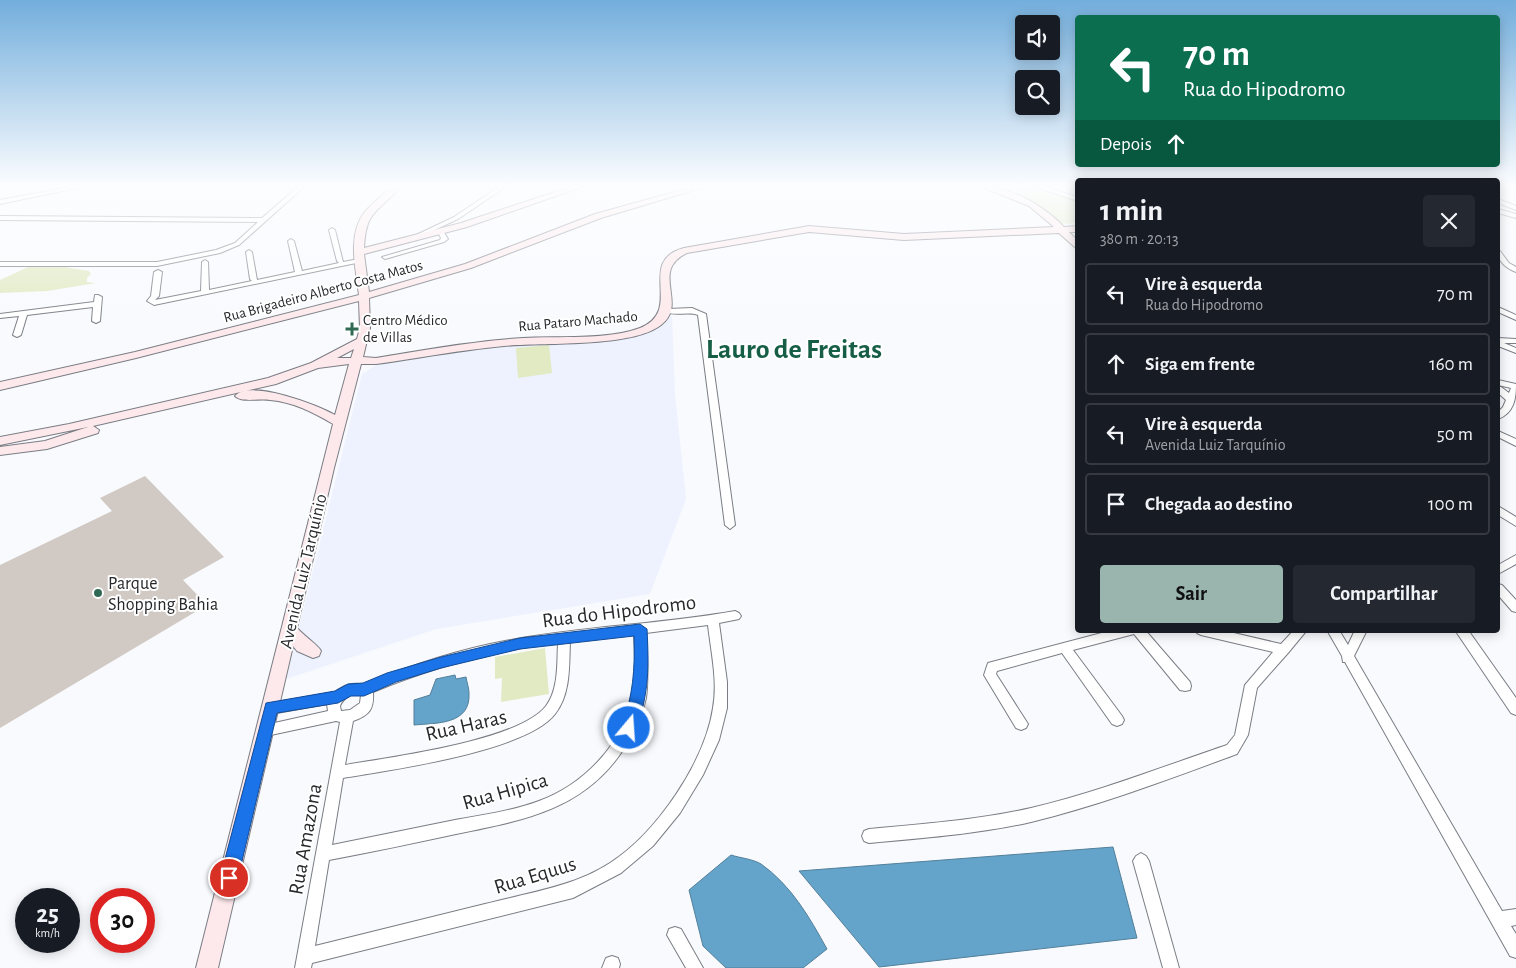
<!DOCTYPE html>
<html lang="pt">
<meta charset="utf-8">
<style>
:root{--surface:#171b24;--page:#242831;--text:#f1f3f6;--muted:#9ea1a6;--line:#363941;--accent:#9ab5ad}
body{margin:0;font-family:"Alegreya Sans",sans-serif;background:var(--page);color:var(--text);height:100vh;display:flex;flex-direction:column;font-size:19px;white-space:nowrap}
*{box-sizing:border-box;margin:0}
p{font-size:16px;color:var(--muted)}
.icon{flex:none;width:28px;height:28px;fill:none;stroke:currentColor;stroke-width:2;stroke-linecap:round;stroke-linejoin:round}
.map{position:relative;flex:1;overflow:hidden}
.details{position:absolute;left:1075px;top:178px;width:425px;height:455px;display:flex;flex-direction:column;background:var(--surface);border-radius:5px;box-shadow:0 2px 12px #0003}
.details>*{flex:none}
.guide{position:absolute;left:1075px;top:15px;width:425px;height:152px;border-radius:5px;box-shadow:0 2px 12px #0003;background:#0b6e4f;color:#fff;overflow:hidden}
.tools{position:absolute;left:1015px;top:15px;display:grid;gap:10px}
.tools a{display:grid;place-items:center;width:45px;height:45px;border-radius:5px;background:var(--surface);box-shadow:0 2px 12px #0003;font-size:25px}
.speed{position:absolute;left:15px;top:888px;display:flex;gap:10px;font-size:25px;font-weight:700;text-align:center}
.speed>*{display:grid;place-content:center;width:65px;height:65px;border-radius:50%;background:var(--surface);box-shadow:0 2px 12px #0003;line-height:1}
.speed small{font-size:12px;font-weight:400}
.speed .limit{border:8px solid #d22;background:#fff;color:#111}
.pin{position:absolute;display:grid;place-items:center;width:42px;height:42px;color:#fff;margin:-21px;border:2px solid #fff;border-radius:50%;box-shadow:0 1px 5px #0007}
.me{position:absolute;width:55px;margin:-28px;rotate:18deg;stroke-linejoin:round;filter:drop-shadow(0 0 4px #0008)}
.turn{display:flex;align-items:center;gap:18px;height:105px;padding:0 25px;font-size:22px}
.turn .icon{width:65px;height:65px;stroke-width:2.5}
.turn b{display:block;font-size:35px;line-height:42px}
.then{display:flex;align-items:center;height:48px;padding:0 25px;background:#0003;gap:10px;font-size:19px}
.round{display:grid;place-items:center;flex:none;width:52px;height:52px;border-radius:5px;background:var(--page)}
.summary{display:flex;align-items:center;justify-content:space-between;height:85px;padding:0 25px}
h1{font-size:30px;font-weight:700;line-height:38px}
.cta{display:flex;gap:10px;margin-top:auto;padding:10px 25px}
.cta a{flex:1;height:58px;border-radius:5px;background:var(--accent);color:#111;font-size:20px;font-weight:700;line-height:58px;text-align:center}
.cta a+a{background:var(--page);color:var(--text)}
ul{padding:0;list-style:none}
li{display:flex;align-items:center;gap:15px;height:62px;margin:0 10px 8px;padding:0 15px;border:2px solid var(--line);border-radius:5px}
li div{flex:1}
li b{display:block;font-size:19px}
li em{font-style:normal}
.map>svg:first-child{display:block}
.built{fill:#edf2fe}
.green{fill:#e1eac3}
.water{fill:#64a4ca;stroke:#527f9a}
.building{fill:#d1c9c4}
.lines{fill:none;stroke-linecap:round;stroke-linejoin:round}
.street-casing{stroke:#7a7d84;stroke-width:2}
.secondary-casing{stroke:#7a7d84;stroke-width:2}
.street{fill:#fff;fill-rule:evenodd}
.secondary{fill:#fde9eb;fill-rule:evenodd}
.route{fill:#1a73e8;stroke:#114b97}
.poi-dot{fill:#306a54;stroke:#fff;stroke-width:2}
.labels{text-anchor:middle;stroke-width:4;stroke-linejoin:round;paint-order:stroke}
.far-street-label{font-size:15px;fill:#27282b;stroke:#fff}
.far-poi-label{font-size:15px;fill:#27282b;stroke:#fff;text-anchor:start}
.street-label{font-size:18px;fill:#27282b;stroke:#fff}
.poi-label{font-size:18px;fill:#27282b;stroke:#fff;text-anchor:start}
.near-street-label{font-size:21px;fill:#27282b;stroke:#fff}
.town-label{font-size:28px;font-weight:bold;fill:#165e46;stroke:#fff}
</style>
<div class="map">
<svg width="1516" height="968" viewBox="0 0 1516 968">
<rect width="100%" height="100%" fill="#f9fafe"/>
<polygon class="built" points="672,316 675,394 686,499 650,594 436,629 286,679 362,374 378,364 444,352 647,332 657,329"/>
<g class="green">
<polygon points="985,186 1030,186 1077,201 1077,223 1059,224 1036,204"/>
<polygon points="28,267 65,267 89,271 91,274 87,278 87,282 96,283 47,291 0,293 0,280"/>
<polygon points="549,345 552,373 518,378 516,348"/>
<polygon points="545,648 549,694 501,702 502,678 495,679 495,657"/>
</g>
<g class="water">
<path d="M 455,675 L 456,679 L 466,677 C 467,683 469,688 469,693 C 471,725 436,723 414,725 L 414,700 L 430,695 L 436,679 Z"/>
<polygon points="1113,847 1137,938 879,967 799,871"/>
<path d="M 731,855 C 740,858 753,859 761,864 C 791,885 810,918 827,949 L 803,968 L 726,968 L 703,946 L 689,890 Z"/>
</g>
<polygon class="building" points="145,476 224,557 183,580 207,605 0,728 0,565 112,511 100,498"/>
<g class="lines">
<g class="street-casing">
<g id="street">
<polygon points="75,186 86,186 0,204 0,200"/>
<polygon points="299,186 305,186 239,245 220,253 157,266 0,266 0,262 157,262 216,250 235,243 258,222 0,220 0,216 262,218"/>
<polygon points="500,186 507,186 458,219 417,238 412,237 454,217"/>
<polygon points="1033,186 1042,186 1078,197 1078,201"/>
<polygon points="1498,199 1516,206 1516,210 1498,203"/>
<polygon points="1498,209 1516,214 1516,218 1498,213"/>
<polygon points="332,228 335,230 343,262 359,259 361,260 361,262 154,305 147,301 151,296 154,272 158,270 162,272 159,296 155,300 201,291 202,262 205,260 208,262 209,290 252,281 250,279 246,252 249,250 252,252 257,280 295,272 288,241 291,239 294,241 302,271 339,263 337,261 329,230"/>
<polygon points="439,231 443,231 448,239 444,242 385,259 382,257 440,240 441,238 438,232"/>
<path d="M 1498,250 L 1500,251 L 1509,263 L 1516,267 L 1516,272 C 1506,268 1497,261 1498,250 Z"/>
<polygon points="95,295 98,295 102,297 100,321 96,323 92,321 93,307 27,315 21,335 17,337 13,335 19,316 0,318 0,314 94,302"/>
<polygon points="1498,307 1516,315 1516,320 1498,312"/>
<path d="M 692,308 L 706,314 L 735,525 L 730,529 L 725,525 L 698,315 C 688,311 673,317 664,311 L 668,309 Z"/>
<polygon points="1498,338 1516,339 1516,343 1504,343 1516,348 1516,353 1498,346"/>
<path d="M 1498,380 L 1516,384 C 1516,399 1514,413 1498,419 L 1498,412 L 1503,407 L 1506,400 L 1498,393 L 1498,387 L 1501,387 L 1509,393 L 1511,388 L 1498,385 Z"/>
<polygon points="1498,431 1516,439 1516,446 1498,437"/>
<polygon points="1498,506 1516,517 1516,526 1498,515"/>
<polygon points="1516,555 1516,564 1498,574 1498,565"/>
<polygon points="1498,584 1502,585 1516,600 1516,612 1512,611 1498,595"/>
<path d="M 735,611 L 739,613 L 741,616 L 739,619 L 719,623 L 727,682 L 727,708 L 719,740 L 703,775 L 680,813 L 653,846 L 621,873 L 573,898 L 312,963 L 311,968 L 295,968 L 340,722 L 336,721 L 266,736 L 261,734 L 259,730 L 261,726 L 328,711 L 327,704 L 271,714 L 266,712 L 264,708 L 266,704 L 335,692 C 344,685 352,682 364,685 C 413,664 464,648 516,639 C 589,626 662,624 735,611 ZM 708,625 C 711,652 718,681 713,708 C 705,762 656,834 610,863 C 573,887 527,893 485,904 C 428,918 372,932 315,946 L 329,860 C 372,852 414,843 456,834 C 520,821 581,811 621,753 C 633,736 642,718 646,698 C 649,677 647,655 646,633 ZM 634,634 C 635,656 637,678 632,699 C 622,745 583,785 539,801 C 512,811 483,815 455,820 C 414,828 373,837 332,845 L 343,778 C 391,770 527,751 555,714 C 571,694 569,665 570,641 ZM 558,642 C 557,662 559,689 546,706 C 519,741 390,757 345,765 L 353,721 C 370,715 374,709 373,692 C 433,667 494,651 558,642 ZM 354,693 L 361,695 L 360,703 L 350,710 L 341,711 L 340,706 C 342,700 348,696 354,693 Z"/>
<polygon points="1113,630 1145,630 1190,682 1191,686 1190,690 1185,691 1180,690 1134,634 1073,650 1122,716 1124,720 1122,724 1117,726 1112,724 1062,653 997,671 996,674 1028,724 1026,728 1021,730 1016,728 984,675 988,663"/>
<path d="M 1195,630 L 1221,630 L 1281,644 L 1294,630 L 1307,630 L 1288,653 L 1257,688 L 1248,735 L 1237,754 C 1169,779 1101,805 1031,822 C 978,834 923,838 869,843 L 864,841 L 862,836 L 864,831 L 869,829 C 923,824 978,820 1031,808 C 1098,792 1162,767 1227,745 L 1235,735 L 1245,685 L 1273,652 L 1201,635 L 1197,633 Z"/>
<polygon points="1327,630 1339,630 1348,645 1355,630 1367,630 1354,656 1502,911 1516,909 1516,925 1511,926 1516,934 1516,958 1510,956 1345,662 1343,662 1342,656"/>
<polygon points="1455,630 1468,630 1516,698 1516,715 1511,713"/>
<polygon points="1141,853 1146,856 1149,861 1179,968 1163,968 1133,861 1136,856"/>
<polygon points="675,927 681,929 703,968 686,968 667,935 669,929"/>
<polygon points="612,956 618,958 620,964 619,968 602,968 606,958"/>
</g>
</g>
<g class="secondary-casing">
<path id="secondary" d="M 392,186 L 401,186 C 379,213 366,208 364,248 L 461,223 L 573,186 L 585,186 L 467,227 L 364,254 L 369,292 L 465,264 L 595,214 L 696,186 L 708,186 L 601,218 L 471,268 L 369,298 L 370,328 L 363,357 L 376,358 C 425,350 474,341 523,338 C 557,336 609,340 640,328 C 685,310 635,261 684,248 L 809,226 L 904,234 L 1054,227 L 1029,206 L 979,186 C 1010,186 1043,205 1064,227 L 1078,226 L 1078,232 L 1069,232 L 1078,241 L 1078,250 L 1059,233 L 904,240 L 809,232 L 687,253 C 649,271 689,304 661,325 C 632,348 543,342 504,346 C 461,350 419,358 376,364 L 361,364 L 334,468 L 297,628 C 303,635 319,646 321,651 L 319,656 L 313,658 L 297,651 L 293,646 L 218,968 L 196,968 L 333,424 C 313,412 293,402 270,400 C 260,398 242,403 235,396 C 251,379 318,405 335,415 L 349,364 L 318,368 L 276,384 L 93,426 L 99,430 L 98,433 L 47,449 L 0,455 L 0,447 L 45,441 L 88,427 L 0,445 L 0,437 L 69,424 L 268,378 L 311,363 L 357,339 L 360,328 L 359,301 L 136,358 L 0,390 L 0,382 L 135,352 L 359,295 C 356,270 347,235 364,213 C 372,203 383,195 392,186 ZM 354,349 L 351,358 L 337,358 Z"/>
</g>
<use href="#street" class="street"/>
<use href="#secondary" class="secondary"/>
</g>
<linearGradient id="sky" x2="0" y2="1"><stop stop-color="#73aedc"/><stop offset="0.58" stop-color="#fcfdff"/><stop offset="1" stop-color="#fcfdff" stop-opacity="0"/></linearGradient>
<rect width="1516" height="321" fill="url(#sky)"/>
<path class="route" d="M 640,624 L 647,629 C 649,668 649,690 637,728 L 635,733 L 629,735 L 624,733 L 622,728 C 633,693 635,672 634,636 L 520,649 L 441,668 L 396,682 L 364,696 L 351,696 L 338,703 L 277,713 L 238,878 L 235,884 L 229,887 L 223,884 L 220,878 L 266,703 L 335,691 L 348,684 L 363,683 L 387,673 L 441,657 L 520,638 Z"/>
<g class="poi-dot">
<path d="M349.5 321.5h5v5h5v5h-5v5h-5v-5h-5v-5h5z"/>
<circle cx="98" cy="593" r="5"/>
</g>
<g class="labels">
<g class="far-street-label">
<text transform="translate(323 291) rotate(-15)" y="5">Rua Brigadeiro Alberto Costa Matos</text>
<text transform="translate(578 321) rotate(-5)" y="5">Rua Pataro Machado</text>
</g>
<g class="far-poi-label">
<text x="363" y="325">Centro Médico<tspan x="363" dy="17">de Villas</tspan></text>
</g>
<g class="street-label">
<text transform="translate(303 571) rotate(-77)" y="6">Avenida Luiz Tarquínio</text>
</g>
<g class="poi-label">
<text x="108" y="589">Parque<tspan x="108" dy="21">Shopping Bahia</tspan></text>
</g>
<g class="near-street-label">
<text transform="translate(619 611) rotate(-7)" y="7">Rua do Hipodromo</text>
<text transform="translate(466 725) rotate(-13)" y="7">Rua Haras</text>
<text transform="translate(505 791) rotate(-16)" y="7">Rua Hipica</text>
<text transform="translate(305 839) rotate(-80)" y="7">Rua Amazona</text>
<text transform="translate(535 875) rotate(-17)" y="7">Rua Equus</text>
</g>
<g class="town-label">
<text x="794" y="358">Lauro de Freitas</text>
</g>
</g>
</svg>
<div class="tools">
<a><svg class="icon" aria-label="sound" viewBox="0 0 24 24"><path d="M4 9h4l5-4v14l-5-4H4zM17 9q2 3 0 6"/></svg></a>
<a><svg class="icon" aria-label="search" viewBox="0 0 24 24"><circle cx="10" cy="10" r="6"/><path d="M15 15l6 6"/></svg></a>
</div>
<div class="speed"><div>25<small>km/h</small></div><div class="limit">30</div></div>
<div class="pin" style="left:229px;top:878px;background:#d93025"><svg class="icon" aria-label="arrive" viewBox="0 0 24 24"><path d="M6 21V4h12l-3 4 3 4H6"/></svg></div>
<svg class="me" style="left:629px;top:728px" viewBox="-20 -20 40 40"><circle r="17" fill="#1a73e8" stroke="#fff" stroke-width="3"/><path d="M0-11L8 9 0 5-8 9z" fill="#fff"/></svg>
<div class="guide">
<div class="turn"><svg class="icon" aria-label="left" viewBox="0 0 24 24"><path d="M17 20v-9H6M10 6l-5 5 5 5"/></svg><div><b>70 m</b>Rua do Hipodromo</div></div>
<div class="then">Depois<svg class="icon" aria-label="ahead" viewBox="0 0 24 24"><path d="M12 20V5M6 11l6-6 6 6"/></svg></div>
</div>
<section class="details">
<div class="summary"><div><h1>1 min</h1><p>380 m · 20:13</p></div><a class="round"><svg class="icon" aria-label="close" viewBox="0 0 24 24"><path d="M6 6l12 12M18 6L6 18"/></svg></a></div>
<ul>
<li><svg class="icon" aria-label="left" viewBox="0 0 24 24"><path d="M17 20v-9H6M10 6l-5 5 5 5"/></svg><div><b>Vire à esquerda</b><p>Rua do Hipodromo</p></div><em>70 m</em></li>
<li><svg class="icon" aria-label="ahead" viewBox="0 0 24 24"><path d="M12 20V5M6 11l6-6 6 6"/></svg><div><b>Siga em frente</b></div><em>160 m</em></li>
<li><svg class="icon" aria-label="left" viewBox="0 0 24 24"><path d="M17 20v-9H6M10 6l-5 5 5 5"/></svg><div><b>Vire à esquerda</b><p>Avenida Luiz Tarquínio</p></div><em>50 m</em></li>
<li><svg class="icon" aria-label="arrive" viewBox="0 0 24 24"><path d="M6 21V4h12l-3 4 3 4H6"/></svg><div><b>Chegada ao destino</b></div><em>100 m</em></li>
</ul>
<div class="cta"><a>Sair</a><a>Compartilhar</a></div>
</section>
</div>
